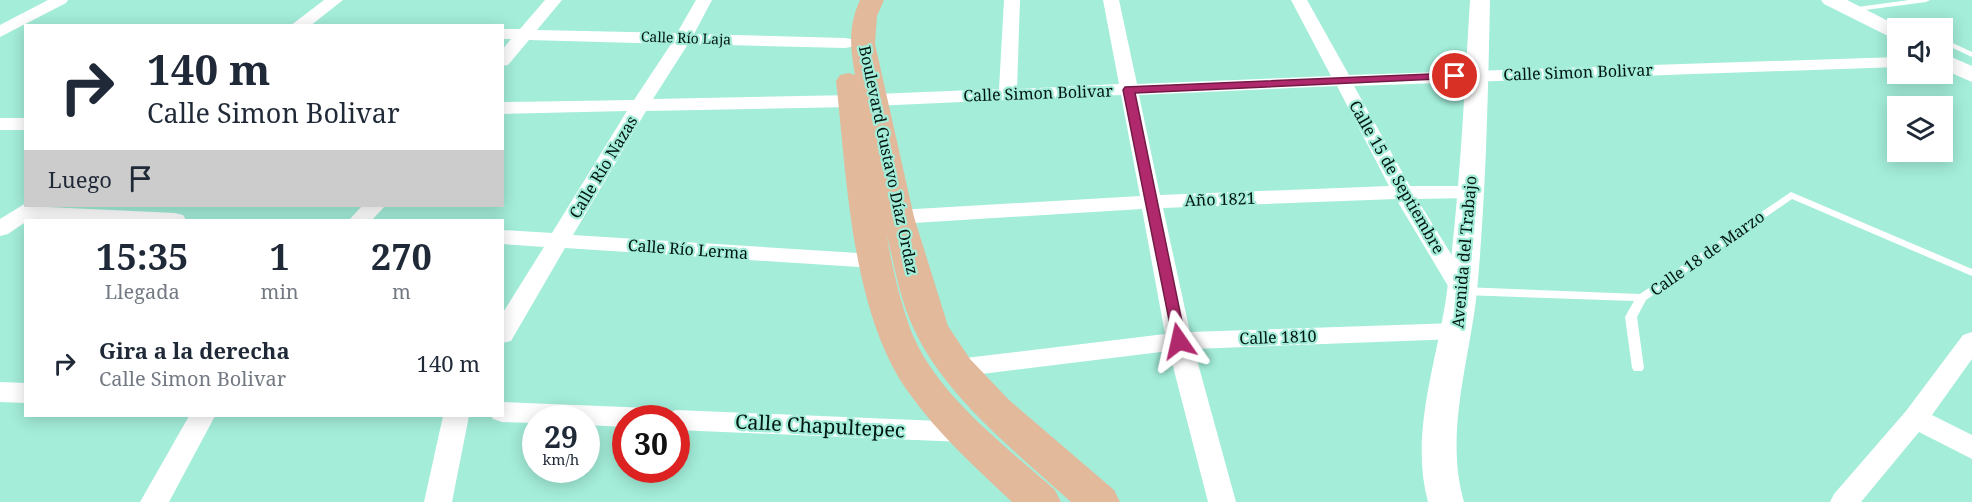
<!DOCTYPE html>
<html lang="es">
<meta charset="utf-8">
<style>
:root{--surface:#fff;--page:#f2f2f3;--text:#1f2937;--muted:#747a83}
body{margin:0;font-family:"Noto Serif",serif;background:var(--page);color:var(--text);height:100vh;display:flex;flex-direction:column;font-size:22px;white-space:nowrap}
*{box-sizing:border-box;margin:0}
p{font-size:20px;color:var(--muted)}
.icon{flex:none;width:33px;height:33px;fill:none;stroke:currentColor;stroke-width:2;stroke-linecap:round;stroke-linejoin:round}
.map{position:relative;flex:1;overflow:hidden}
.sheet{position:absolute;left:24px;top:219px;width:480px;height:198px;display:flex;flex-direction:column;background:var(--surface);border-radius:0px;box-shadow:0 3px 15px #0003}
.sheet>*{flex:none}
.top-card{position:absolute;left:24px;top:24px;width:480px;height:183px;border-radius:0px;box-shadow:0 3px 15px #0003;background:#fff;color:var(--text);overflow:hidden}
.tools{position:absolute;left:1887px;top:18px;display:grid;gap:12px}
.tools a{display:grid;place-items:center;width:66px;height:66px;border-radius:0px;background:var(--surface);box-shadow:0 3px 15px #0003;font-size:30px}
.speed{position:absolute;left:522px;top:405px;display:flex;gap:12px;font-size:30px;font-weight:700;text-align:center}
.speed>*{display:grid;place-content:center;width:78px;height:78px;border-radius:50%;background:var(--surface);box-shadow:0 3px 15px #0003;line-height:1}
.speed small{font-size:15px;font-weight:400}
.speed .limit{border:9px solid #d22;background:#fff;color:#111}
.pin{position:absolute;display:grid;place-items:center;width:51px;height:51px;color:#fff;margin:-26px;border:3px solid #fff;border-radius:50%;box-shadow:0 2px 6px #0007}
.me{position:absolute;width:66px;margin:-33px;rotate:349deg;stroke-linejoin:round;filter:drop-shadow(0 0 4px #0008)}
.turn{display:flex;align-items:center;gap:21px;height:126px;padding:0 24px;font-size:27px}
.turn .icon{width:78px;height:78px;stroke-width:2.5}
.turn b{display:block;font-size:42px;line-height:51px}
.then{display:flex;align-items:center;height:57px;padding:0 24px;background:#0003;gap:12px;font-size:22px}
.eta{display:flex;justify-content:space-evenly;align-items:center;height:102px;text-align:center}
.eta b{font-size:36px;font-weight:700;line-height:42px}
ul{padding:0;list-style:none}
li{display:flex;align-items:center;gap:18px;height:84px;padding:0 24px}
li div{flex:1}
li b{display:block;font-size:22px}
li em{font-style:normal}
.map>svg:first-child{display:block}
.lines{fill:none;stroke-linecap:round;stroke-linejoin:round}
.service{fill:#fff;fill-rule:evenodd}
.minor{fill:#fff;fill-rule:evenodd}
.tertiary{fill:#fff;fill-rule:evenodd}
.primary{fill:#e2b99b;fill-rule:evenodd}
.route{fill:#b0296c;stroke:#721b46;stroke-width:1.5}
.labels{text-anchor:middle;stroke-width:4.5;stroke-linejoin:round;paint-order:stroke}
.far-street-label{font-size:14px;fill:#001610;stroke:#a3edd9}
.street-label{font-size:16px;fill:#001610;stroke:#a3edd9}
.near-street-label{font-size:20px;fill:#001610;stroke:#a3edd9}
</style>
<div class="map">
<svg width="1972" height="502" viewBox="0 0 1972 502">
<rect width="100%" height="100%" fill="#a3edd9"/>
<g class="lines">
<g class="service">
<polygon points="1909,0 1930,0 1926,2 1850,12 1846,10 1850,8"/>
<polygon points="1899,19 1905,19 1922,28 1913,28 1899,23"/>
<polygon points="1942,38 1972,52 1972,57 1942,43"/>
<polygon points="1791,192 1972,269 1972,276 1792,199 1646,300 1637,317 1644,368 1642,371 1634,371 1632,368 1625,317 1634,301 1463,295 1458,291 1463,287 1640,294"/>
</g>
<g class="minor">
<polygon points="48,0 68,0 66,3 0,37 0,25"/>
<polygon points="324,0 343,0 310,26 290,26"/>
<path d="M 545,0 L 562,0 L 537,30 L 677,33 L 696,0 L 712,0 L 694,34 L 845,38 L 851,39 L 854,43 L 851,47 L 845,48 L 688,44 L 653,99 L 851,95 L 999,89 L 1004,0 L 1020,0 L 1017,89 L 1119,84 L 1103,0 L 1119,0 L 1137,84 L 1331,76 L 1291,0 L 1307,0 L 1349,75 L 1898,57 L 1898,67 L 1354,86 L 1410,186 L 1469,186 L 1476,188 L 1479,192 L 1476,196 L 1469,198 L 1417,199 L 1474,291 L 1470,296 L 1462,299 L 1454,296 L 1396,199 L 1163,208 L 1190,332 L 1457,323 L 1466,325 L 1469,331 L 1466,337 L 1457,339 L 1194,349 L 1236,502 L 1208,502 L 1169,351 L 957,377 L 948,374 L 944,368 L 948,362 L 957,359 L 1165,334 L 1142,209 L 898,224 L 890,222 L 887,217 L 890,212 L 898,210 L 1140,196 L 1121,95 L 851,107 L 646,111 L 573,235 L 874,254 L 882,256 L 885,261 L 882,266 L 874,268 L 565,248 L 511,341 L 502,343 L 502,314 L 544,247 L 502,244 L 502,230 L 552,233 L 627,111 L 502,114 L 502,102 L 634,100 L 671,44 L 529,40 L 508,65 L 502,66 L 502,50 L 511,39 L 502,39 L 502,29 L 520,29 ZM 1337,86 L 1389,186 L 1160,195 L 1139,95 Z"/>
<rect x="0" y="118" width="26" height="12"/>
<polygon points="26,203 26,206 175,213 183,215 186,220 30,219 8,234 0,236 0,219"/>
<polygon points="362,206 385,206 372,220 349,220"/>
<polygon points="1972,332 1972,359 1932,415 1972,435 1972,459 1919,432 1861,502 1830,502 1834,494 1906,411 1963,335"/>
<polygon points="0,382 26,383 26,403 0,402"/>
<polygon points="502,402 649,408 658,411 662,418 626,418 626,427 586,425 586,418 536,418 536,423 502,422 493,419 491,416 502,416"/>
<polygon points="676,410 963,422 973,425 977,432 973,439 963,442 676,430 676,418 663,418 667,413"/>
<polygon points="189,416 215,416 169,502 140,502"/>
<polygon points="443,416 469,416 452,502 424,502"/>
</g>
<g class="tertiary">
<path d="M 1470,0 L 1490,0 C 1488,97 1486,194 1477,291 C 1470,360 1444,433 1464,502 L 1428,502 C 1409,432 1438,360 1447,291 C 1460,194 1464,97 1470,0 Z"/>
<polygon points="1821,0 1847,0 1902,28 1898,28 1898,41 1824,4"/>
<polygon points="1942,53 1972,66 1972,82 1942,69"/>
</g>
<path class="primary" d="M 860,0 L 884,0 L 877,16 L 875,44 L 914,217 L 948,326 L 970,359 L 1009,400 L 1114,490 L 1120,502 L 1071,502 C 1016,452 944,396 913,327 C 900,299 894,265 887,235 C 891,265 903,313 915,340 C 943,400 1007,447 1055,490 L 1061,502 L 1012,502 C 975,467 938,434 909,393 C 851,313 847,177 836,81 L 840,75 L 849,73 L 855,75 C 850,47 848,26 860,0 Z"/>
</g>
<polygon class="route" points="1455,73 1460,76 1459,78 1135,93 1186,341 1184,345 1174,345 1123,90 1125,87"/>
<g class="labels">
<g class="far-street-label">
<text transform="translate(686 38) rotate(2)" y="5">Calle Río Laja</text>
</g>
<g class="street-label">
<text transform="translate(1578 72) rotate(-2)" y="6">Calle Simon Bolivar</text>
<text transform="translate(1038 93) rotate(-2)" y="6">Calle Simon Bolivar</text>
<text transform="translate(889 160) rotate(78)" y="6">Boulevard Gustavo Díaz Ordaz</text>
<text transform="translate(603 167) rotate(-59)" y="6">Calle Río Nazas</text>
<text transform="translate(1397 177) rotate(60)" y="6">Calle 15 de Septiembre</text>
<text transform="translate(1220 199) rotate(-2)" y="6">Año 1821</text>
<text transform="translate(688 249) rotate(4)" y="6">Calle Río Lerma</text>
<text transform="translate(1464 252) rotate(-85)" y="6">Avenida del Trabajo</text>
<text transform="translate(1707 253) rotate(-35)" y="6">Calle 18 de Marzo</text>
<text transform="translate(1278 337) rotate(-2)" y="6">Calle 1810</text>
</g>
<g class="near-street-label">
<text transform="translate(820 426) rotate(3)" y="7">Calle Chapultepec</text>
</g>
</g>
</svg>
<div class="tools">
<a><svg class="icon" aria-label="sound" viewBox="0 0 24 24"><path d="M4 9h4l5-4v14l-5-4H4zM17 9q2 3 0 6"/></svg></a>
<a><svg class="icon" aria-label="layers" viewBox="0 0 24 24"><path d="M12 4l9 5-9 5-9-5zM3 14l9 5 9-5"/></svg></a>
</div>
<div class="speed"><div>29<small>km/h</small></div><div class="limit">30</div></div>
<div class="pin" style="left:1455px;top:76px;background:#d93025"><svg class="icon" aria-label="arrive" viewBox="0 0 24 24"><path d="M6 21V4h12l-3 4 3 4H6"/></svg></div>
<svg class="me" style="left:1179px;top:341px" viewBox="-20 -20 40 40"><path d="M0-17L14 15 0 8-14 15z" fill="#b0296c" stroke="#fff" stroke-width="4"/></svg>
<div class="top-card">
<div class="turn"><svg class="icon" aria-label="right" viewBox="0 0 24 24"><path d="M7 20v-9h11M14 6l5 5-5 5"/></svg><div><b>140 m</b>Calle Simon Bolivar</div></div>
<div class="then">Luego<svg class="icon" aria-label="arrive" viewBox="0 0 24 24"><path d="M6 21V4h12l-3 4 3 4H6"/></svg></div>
</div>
<section class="sheet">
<div class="eta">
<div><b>15:35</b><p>Llegada</p></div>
<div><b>1</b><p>min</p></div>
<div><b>270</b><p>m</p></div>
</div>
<ul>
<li><svg class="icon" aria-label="right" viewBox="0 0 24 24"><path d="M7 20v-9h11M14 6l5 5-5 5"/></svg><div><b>Gira a la derecha</b><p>Calle Simon Bolivar</p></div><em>140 m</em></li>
</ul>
</section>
</div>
